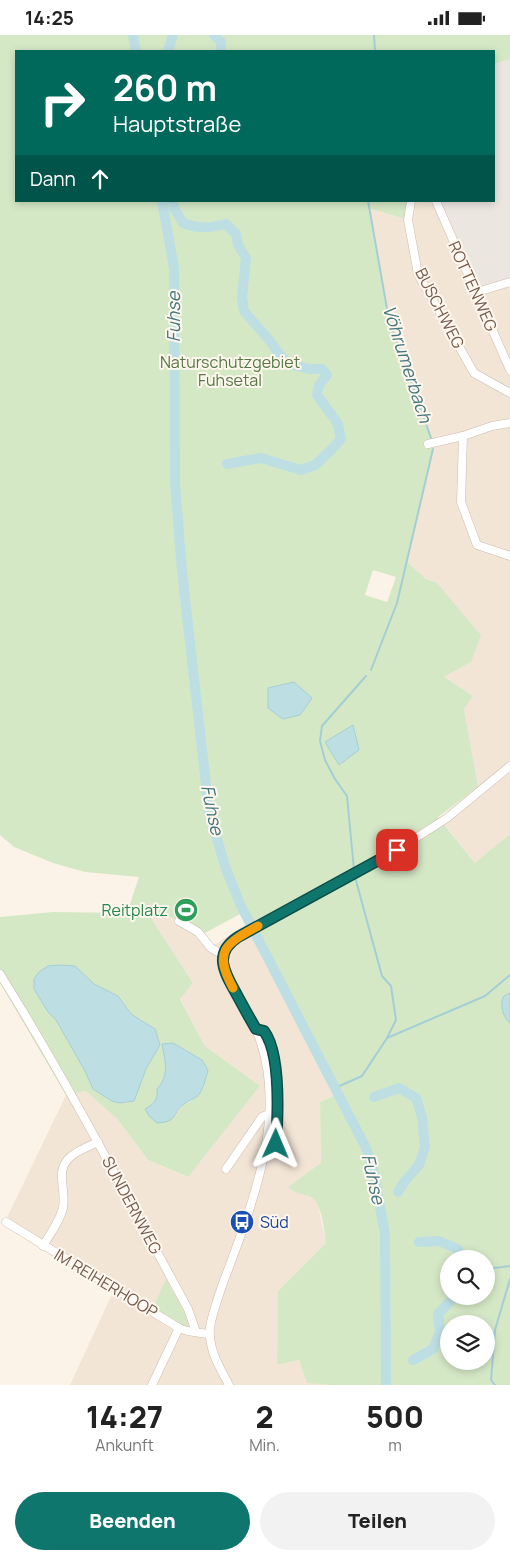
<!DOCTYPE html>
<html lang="de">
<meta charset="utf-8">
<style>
:root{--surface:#fff;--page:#f2f2f2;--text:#222;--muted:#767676;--accent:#0f766e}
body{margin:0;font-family:Manrope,sans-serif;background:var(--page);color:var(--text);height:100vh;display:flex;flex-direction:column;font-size:19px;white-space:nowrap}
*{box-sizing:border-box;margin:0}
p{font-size:16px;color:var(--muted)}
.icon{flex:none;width:28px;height:28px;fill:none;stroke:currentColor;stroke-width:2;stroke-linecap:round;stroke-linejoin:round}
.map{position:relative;height:1350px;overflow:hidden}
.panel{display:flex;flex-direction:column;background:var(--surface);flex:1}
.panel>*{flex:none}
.banner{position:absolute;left:15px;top:15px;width:480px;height:152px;border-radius:0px;box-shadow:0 2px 8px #0003;background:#00695c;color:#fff;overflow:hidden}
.tools{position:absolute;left:440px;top:1215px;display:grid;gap:10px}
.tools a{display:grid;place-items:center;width:55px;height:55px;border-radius:50%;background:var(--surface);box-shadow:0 2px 8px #0003;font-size:25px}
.pin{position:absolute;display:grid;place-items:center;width:42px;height:42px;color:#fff;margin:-21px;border-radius:10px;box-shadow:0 2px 8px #0006}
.me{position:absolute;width:55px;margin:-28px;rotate:1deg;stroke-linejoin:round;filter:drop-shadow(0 0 4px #0008)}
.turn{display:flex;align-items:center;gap:18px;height:105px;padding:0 15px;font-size:22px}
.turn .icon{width:65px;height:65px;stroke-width:2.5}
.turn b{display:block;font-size:35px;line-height:42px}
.then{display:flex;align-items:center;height:48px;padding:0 15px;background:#0003;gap:10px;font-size:19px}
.eta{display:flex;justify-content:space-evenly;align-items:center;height:85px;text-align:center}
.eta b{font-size:30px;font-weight:800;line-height:35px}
.button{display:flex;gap:10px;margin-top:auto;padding:10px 15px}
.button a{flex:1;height:58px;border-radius:30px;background:var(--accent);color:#fff;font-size:20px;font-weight:800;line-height:58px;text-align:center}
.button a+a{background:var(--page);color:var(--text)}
.status{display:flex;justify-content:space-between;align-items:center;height:35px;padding:0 25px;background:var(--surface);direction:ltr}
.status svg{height:14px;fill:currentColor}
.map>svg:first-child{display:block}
.residential{fill:#f2e5d6}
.industrial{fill:#ece6e1}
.green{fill:#d5e8c6;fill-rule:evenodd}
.water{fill:#bddfe4;stroke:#a4ced5}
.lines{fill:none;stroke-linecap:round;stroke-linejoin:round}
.stream{stroke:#a4ced5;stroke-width:2}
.river{stroke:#bddfe4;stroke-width:10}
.minor-casing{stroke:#cdbbae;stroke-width:9}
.minor{stroke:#fff;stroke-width:8}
.route-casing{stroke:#0a4d48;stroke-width:12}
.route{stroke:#0f766e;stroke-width:9}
.slow{stroke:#f59e0b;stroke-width:9}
.labels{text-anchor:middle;stroke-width:4;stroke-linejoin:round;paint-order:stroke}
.street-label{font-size:16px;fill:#745a4d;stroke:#fef7ee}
.park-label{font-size:16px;fill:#557845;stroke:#fef7ee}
.leisure-label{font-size:16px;fill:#27864d;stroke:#fef7ee;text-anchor:end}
.transit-label{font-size:16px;fill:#164399;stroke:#fef7ee;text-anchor:start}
.water-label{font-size:18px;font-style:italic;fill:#45777f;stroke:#fef7ee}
</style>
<div class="status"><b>14:25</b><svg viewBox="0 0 49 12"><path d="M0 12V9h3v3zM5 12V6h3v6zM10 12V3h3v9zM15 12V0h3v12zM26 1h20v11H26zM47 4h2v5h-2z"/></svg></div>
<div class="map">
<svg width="510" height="1350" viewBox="0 0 510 1350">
<rect width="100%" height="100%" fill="#fbf3e7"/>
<g class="residential">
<polygon points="411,166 436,166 510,247 510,800 476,829 445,790 479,760 464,674 444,642 471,627 437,548 426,544 407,527 433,414 431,403 389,285 368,173 407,185"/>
<polygon points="149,880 161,880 179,883 205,898 213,911 248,888 336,1060 320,1067 321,1128 291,1155 312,1162 318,1170 326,1208 278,1256 277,1330 299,1325 307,1347 330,1350 70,1350 113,1257 4,1189 66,1060 86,1056 118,1085 148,1125 187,1142 260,1051 205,1011 180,963 193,948"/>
</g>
<polygon class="industrial" points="510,24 510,247 477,257 436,166 494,166 494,29"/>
<g class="green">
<path d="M 0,0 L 510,0 L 510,24 L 494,29 L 494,16 L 16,16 L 16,166 L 411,166 L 408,185 L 368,173 L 389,285 L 431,403 L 433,414 L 407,527 L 426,544 L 437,548 L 481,600 L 471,627 L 444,642 L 473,661 L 464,674 L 478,752 L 438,782 L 475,828 L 510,799 L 510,1350 L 330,1350 L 307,1348 L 299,1325 L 277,1330 L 278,1256 L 326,1208 C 324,1195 322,1166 309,1161 C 302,1159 293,1158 288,1152 L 321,1128 L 320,1067 L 340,1058 L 235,854 L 210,773 L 207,773 L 207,777 L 231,855 L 242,878 L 205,898 C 188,887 169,878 149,880 L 193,948 L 180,964 L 205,1011 L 260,1051 L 188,1142 L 148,1125 L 118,1085 L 86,1056 L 66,1060 L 0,948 L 0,882 L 53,877 L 127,878 L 139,842 L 85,837 L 53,828 L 14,812 L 0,800 ZM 373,535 L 396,542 L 387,567 L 365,560 ZM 75,931 L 94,949 L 118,961 L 131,979 L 155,994 L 160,1010 L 127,1068 L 120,1068 L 112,1066 L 93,1054 L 85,1036 L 56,985 L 48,977 L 34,954 L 34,944 ZM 173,1008 L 202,1025 L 208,1035 L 200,1058 L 190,1067 L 183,1069 L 175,1081 L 145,1075 C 154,1069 158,1064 157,1054 C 170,1040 165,1026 163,1009 ZM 449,1224 L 486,1224 L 486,1261 L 449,1261 ZM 449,1289 L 486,1289 L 486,1326 L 449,1326 Z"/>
<polygon points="166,1244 188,1284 189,1288 187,1292 153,1273"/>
</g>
<g class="water">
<polygon points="294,647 312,663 300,680 283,684 268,673 268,653"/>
<polygon points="353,690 359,715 339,730 325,707"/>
<polygon points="59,930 75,931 94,949 118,961 131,979 155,994 160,1010 146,1034 134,1066 120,1068 112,1066 93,1054 85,1036 56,985 48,977 34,954 34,944 39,937 48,931"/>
<path d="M 510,958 L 510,988 C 503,983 499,968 504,961 Z"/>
<path d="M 173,1008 L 202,1025 L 208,1035 C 206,1042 204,1051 200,1058 C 197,1063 190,1065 184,1069 C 172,1077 179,1087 157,1088 L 149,1081 L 145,1074 C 154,1069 158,1065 157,1054 C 170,1040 165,1026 162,1009 Z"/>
</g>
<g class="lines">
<g class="stream">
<polyline points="374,0 375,16"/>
<polyline points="368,166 389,285 431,403"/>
<polyline points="371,635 397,568 433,414"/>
<polyline points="354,835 347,761 335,744 325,725 320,706 322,691 366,641"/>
<polyline points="387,1003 485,961 510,940"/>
<polyline points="335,1053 362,1041 387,1003 396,985 391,951 382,941 355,842"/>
<polyline points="486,1234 510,1231"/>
<polyline points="495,1350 491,1345 495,1295 510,1244"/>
</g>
<g class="river">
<polyline points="133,0 136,16"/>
<polyline points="214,0 221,7 221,16"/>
<polyline points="168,16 173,0"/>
<polyline points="162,166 174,233 175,449 182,536 209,777 226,834 240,869 366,1113 373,1134 385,1199 386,1350"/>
<path d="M 173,166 L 174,173 L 183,188 C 199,194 210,193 226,189 L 236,199 L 238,210 L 246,223 L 242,262 L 244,276 L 270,306 L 279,319 L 289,329 L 309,334 L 322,334 L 327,340 L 319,350 L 317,360 L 338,389 L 341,404 L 331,415 L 315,430 L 301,435 L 261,423 L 227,429"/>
<polyline points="374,1062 399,1053 416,1063 422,1082 425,1112 419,1130 405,1146 398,1157"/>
<polyline points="419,1207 439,1206 458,1214 462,1224"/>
<polyline points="413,1325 433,1314 440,1297 438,1279 455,1261"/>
</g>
<g class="minor-casing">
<g id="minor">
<polyline points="411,166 408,185 418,239 474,338 510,358"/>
<polyline points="436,166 510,335"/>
<polyline points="477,257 510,247"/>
<polyline points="510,388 492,391 463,401 461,467 477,510 510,521"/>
<polyline points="428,409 463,401"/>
<polyline points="179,886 198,897 211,913 223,920"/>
<path d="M 0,939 C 68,1048 127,1162 188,1274 L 196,1297"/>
<path d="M 255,994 L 263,996 C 281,1019 278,1080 276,1109 C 274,1116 271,1118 264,1119"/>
<polyline points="226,1134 262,1082 269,1079"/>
<path d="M 6,1187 L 179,1293 C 189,1298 198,1297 209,1299"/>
<path d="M 43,1211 C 50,1199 60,1186 63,1173 C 65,1162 62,1153 62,1142 C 60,1121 83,1114 98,1107"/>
<polyline points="152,1350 179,1293"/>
<path d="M 229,1350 C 219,1331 208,1314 210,1292 C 215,1266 226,1241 235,1216 C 259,1151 284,1074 260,1005 C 252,981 236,960 225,937 C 220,923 225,910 238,902 L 397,815 L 447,783 L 510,731"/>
</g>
</g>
<use href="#minor" class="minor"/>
</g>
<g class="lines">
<g class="route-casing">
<path id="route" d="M 276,1109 C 278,1080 281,1019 264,996 L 256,994 C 249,982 243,971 237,960 C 225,938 212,919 238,902 L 397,815"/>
</g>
<use href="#route" class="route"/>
<path class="slow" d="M 233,953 C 213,916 225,909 258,891"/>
</g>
<defs>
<g id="stadium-disc" transform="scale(1.25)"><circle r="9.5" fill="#2e9e5b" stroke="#fef7ee"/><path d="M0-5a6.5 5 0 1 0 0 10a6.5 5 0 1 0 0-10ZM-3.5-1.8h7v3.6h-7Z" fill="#fff"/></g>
<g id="bus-disc" transform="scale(1.25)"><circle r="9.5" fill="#1a4fb4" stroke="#fef7ee"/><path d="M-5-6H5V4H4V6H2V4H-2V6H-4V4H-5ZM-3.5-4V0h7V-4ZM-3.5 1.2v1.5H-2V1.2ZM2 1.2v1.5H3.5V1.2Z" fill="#fff"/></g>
</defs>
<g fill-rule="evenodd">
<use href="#stadium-disc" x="186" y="875"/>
<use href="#bus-disc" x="242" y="1187"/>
</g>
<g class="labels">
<g class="street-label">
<text transform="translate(473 251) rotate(66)" y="6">ROTTENWEG</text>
<text transform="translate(440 273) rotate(63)" y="6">BUSCHWEG</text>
<text transform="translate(132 1170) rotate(62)" y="6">SUNDERNWEG</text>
<text transform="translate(106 1248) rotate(31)" y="6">IM REIHERHOOP</text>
</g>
<g class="park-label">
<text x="230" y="333">Naturschutzgebiet<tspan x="230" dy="18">Fuhsetal</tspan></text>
</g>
<g class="leisure-label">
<text x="168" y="881">Reitplatz</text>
</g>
<g class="transit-label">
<text x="260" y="1193">Süd</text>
</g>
<g class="water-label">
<text transform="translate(174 282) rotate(-90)" y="6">Fuhse</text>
<text transform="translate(407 329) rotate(72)" y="6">Vöhrumerbach</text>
<text transform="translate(212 775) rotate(78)" y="6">Fuhse</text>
<text transform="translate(373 1144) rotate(77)" y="6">Fuhse</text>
</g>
</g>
</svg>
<div class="tools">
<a><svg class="icon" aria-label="search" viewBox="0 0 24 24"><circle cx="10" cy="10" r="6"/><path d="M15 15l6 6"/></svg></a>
<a><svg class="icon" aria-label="layers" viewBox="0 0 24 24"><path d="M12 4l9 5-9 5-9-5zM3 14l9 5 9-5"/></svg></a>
</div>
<div class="pin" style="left:397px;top:815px;background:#d93025"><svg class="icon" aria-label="arrive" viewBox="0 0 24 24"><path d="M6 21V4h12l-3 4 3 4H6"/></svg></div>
<svg class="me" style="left:276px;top:1109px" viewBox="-20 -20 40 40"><path d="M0-17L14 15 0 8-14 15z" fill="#0f766e" stroke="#fff" stroke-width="4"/></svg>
<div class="banner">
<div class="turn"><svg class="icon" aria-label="right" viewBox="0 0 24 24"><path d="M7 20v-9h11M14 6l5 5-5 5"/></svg><div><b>260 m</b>Hauptstraße</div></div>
<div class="then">Dann<svg class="icon" aria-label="ahead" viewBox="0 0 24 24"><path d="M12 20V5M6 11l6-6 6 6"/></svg></div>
</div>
</div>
<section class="panel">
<div class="eta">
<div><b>14:27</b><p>Ankunft</p></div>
<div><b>2</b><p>Min.</p></div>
<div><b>500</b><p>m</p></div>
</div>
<div class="button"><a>Beenden</a><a>Teilen</a></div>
</section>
